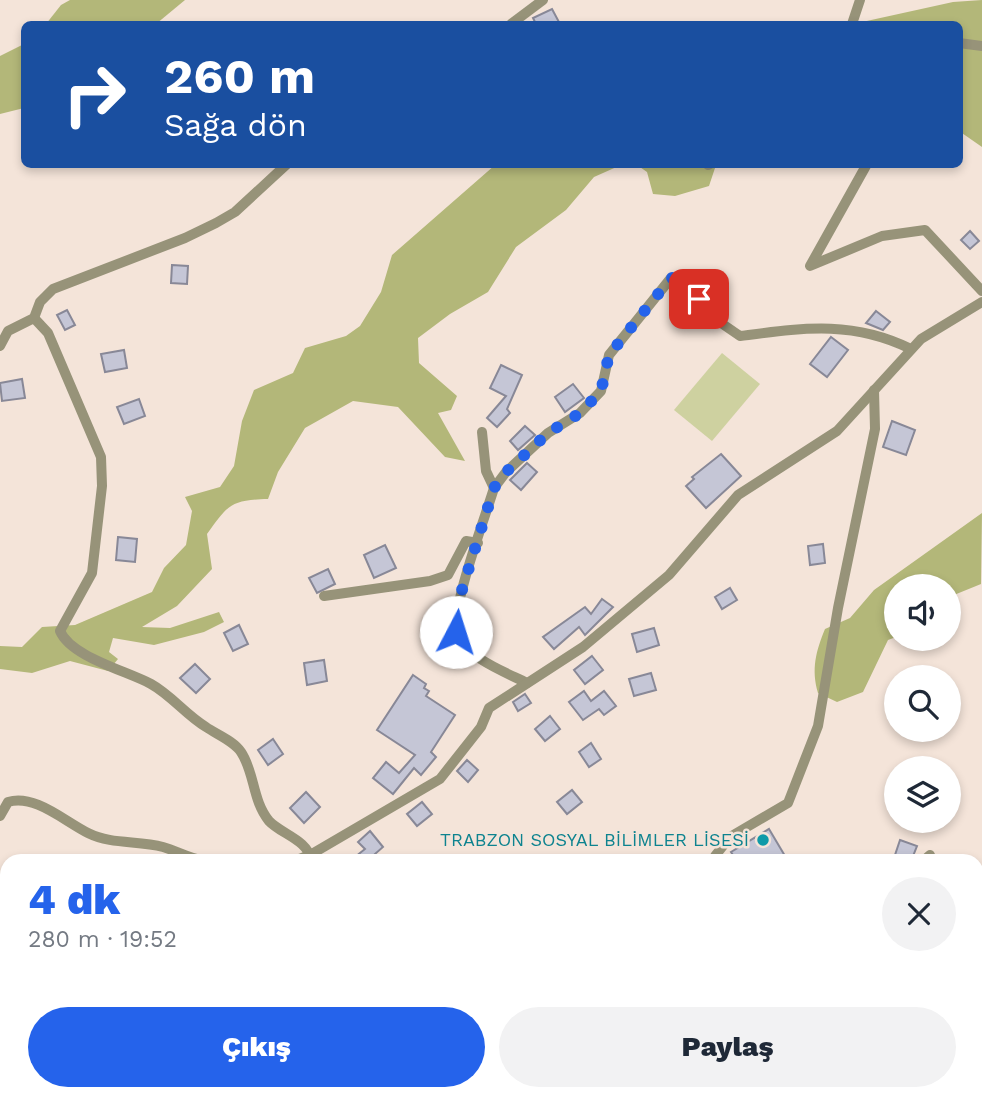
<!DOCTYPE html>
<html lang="tr">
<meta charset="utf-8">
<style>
:root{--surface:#fff;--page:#f2f2f3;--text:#1f2937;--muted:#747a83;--accent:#2563eb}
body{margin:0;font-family:"Work Sans",sans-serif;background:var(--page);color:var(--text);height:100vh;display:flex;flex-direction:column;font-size:26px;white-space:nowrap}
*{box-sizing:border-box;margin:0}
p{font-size:23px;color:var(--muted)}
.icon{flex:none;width:38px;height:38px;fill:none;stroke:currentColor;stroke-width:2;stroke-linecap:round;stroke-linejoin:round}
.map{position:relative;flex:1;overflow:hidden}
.sheet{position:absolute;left:0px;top:854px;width:984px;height:247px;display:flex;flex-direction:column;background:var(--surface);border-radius:21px 21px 0 0;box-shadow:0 4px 10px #0003}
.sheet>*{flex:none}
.top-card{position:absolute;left:21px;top:21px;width:942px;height:147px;border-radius:10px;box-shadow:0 4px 10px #0003;background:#1a4fa0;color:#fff;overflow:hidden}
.controls{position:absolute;left:884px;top:574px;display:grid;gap:14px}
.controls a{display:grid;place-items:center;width:77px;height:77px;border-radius:50%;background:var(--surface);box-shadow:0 4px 10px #0003;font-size:35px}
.pin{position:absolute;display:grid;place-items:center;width:60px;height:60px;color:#fff;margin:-30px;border-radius:14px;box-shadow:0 4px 10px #0006}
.me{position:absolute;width:77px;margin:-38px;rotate:5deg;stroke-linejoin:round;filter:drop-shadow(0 0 5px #0008)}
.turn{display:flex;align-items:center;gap:24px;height:147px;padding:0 28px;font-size:32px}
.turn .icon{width:91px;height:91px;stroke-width:2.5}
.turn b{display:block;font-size:49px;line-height:60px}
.round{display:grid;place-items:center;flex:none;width:74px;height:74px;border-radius:37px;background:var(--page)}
.overview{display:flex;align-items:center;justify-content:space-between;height:119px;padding:0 28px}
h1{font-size:42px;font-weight:800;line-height:52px;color:var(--accent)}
.cta{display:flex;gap:14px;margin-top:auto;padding:14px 28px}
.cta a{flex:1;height:80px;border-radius:42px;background:var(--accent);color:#fff;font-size:28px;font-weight:800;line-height:80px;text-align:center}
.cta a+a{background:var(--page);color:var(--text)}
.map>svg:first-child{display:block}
.green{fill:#ced1a0}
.forest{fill:#b3b779}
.building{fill:#c5c6d6;stroke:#888897;stroke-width:2}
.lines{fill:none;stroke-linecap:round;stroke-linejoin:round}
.street{stroke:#979379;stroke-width:10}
.secondary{stroke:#716a44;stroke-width:14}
.route{stroke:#2563eb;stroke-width:12;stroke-dasharray:0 21.6}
.culture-dot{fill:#0f9aa8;stroke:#f4e4d9;stroke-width:2.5}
.labels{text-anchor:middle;stroke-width:5;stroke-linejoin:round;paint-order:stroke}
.culture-label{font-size:18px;fill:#0d838f;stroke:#f4e4d9;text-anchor:end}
</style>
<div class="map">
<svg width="982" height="1100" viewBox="0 0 982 1100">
<rect width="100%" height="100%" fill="#f4e4d9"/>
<polygon class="green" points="722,353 760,384 712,441 674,410"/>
<g class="forest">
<polygon points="70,0 185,0 156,24 46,24 61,5"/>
<polygon points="982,0 982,147 959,131 959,24 853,24 953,2"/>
<polygon points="24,44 24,108 0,114 0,56"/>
<path d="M 495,165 L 621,165 L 594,177 L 566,210 L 516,247 L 488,292 L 450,314 L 418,338 L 419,363 L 457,396 L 451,410 L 438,413 L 465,461 L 445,457 L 398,407 L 353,401 L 305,428 L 278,472 L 268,499 C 230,500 228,505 207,534 L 212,569 L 177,606 L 142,627 L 170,628 L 219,612 L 224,622 L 204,632 L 154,645 L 113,638 L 109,652 L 118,659 L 108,671 L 70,661 L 32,673 L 0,669 L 0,646 L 22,647 L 42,627 L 75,625 L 152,592 L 164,568 L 186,545 L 192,511 L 185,497 L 220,487 L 234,466 L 242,421 L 254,390 L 293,373 L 305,348 L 346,336 L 360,326 L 381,292 L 392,255 Z"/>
<polygon points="637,165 716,165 709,186 675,196 653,194 647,172"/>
<path d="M 982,513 L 981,584 L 949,597 L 948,586 L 896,586 L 896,637 L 888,640 L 863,692 L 837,702 L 818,693 C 811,669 816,651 825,629 L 850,618 L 874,590 Z"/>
</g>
<g class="building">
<polygon points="552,9 560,24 536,24 533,18"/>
<polygon points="970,231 979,241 970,249 961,240"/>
<polygon points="172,265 188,266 187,284 171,283"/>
<polygon points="67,310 75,325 65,330 57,315"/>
<polygon points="876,311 890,322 883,330 866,323"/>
<polygon points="831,337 848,350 827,377 810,364"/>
<polygon points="124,350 127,368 105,372 101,354"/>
<polygon points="501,365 522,375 507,409 510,413 497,427 487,418 506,396 490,388"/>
<polygon points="22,379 25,398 2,401 0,383"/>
<polygon points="573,384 584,398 565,412 555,397"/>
<polygon points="139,399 145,416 124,424 117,407"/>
<polygon points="892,421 915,430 906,455 883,447"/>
<polygon points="525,426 535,435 518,450 510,441"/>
<polygon points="721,454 741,476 706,508 686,486 694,479 692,477"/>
<polygon points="527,463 537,472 521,490 510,480"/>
<polygon points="118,537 137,539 135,562 116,560"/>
<polygon points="823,544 825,563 810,565 808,546"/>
<polygon points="385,545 396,568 374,578 364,555"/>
<polygon points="328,569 335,584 317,593 309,578"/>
<polygon points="730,588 737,600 722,609 715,597"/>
<polygon points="602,599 613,607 585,635 579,627 554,649 543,637 585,607 591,614"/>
<polygon points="239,625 248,644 233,651 224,633"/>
<polygon points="654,628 659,645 637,652 632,634"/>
<polygon points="592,656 603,670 585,684 574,670"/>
<polygon points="324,660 327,681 307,685 304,663"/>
<polygon points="195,664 210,679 196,693 180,678"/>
<polygon points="651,673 656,690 634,696 629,679"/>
<polygon points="413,675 426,684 424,688 429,691 426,696 455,715 431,752 436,757 421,775 414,768 393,794 373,778 386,762 399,773 415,755 377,730"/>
<polygon points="584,691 591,701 604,691 616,706 604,715 599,709 583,720 569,702"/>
<polygon points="525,694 531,703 518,711 513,702"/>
<polygon points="550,716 560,729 545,741 535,729"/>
<polygon points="273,739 283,754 268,765 258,750"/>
<polygon points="591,743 601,759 589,767 579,752"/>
<polygon points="467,760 478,770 468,782 457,771"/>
<polygon points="572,790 582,802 567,814 557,802"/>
<polygon points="306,792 320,807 304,823 290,808"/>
<polygon points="422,802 432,814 417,826 407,814"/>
<polygon points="769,829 788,861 737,861 731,852"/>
<polygon points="370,831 383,847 367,861 350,861 365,849 358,842"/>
<polygon points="900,840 917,846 911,861 893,861"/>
</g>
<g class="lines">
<g class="street">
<polyline points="511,24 543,0"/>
<polyline points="852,24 860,0"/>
<polyline points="959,43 982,46"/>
<polyline points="867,164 810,266 882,236 925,230 982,291"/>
<polyline points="708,165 710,164"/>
<path d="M 34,318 L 48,333 L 101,457 L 102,486 L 92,573 L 60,631 C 71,657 127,671 151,684 C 171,695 186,715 206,727 C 216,734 234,741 241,752 C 255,773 252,800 269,821 C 281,834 308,840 311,860"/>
<polyline points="0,346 8,331 34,318 40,302 53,289 185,238 216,223 235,212 287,164"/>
<polyline points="482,432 486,471 494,488"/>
<polyline points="324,596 430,581 448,575 466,541 478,543"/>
<path d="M 527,683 C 505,672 467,658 457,634 C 449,613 486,515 494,488 L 506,472 L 548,433 L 580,413 L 601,391 L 609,355 L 671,278 L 686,277 L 705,312 L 740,336 C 803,328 852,320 911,349"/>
<path d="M 0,816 L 8,802 C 35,794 64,821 88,833 C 112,845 138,840 163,847 C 177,851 190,859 205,861"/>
<polyline points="294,861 310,855 440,779 481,727 489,708 583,647 669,575 738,495 837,431 921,339 982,302"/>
<polyline points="716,861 715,856 730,837 788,803 818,726 838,608 875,429 874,390"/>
<polyline points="923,861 930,855"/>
<polyline points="230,1094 239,1100"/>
<polyline points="505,1100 513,1094"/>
</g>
<g class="secondary">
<polyline points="976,1036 982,1027"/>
<polyline points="976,1085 982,1076"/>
<polyline points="941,1100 944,1094"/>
<polyline points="967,1100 971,1094"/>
</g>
</g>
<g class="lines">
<polyline class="route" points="456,632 457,606 494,488 506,472 548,433 580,413 601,391 609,355 671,278 686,277 699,299"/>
</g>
<circle class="culture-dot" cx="763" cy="840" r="7"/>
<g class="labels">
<g class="culture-label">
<text x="749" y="846">TRABZON SOSYAL BİLİMLER LİSESİ</text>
</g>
</g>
</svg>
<div class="controls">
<a><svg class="icon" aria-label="sound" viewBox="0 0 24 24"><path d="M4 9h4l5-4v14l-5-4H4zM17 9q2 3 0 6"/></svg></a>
<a><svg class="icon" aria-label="search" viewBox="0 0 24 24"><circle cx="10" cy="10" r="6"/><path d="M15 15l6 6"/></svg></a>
<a><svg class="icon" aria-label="layers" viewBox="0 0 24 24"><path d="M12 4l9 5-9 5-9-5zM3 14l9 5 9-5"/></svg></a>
</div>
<div class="pin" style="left:699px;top:299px;background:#d93025"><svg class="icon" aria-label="arrive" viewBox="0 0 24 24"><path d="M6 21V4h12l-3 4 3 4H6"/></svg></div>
<svg class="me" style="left:456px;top:632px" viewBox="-20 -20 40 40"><circle r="19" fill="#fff"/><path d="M0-13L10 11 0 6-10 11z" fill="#2563eb"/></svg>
<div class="top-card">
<div class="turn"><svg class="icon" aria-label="right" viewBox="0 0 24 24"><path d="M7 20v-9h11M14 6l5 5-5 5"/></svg><div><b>260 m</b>Sağa dön</div></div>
</div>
<section class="sheet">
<div class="overview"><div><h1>4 dk</h1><p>280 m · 19:52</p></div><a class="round"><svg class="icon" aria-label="close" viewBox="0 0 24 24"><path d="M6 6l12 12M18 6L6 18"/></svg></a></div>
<div class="cta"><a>Çıkış</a><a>Paylaş</a></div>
</section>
</div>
